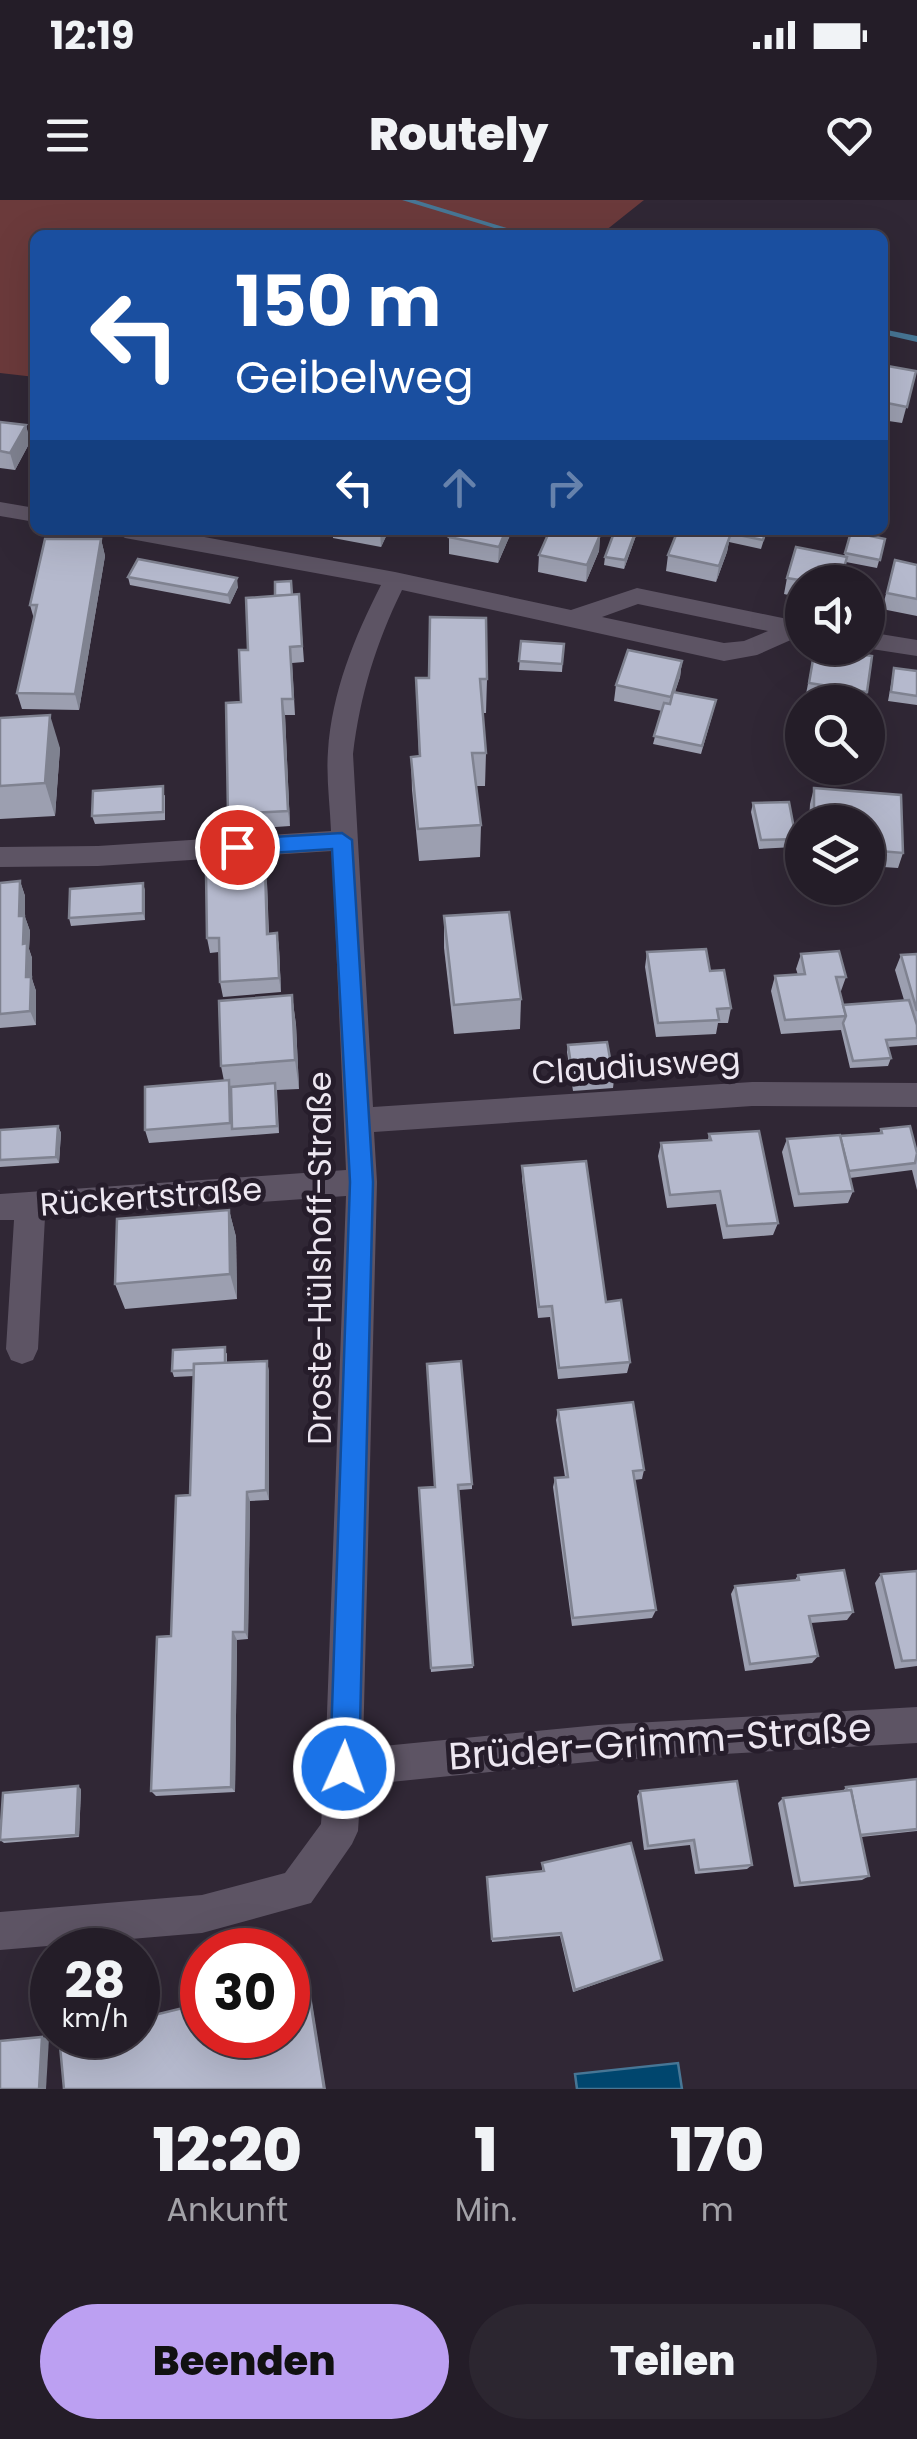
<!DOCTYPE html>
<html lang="de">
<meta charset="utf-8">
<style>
:root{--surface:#241d28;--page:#2c2630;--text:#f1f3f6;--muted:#a3a2a8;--line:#413b45;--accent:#bca0f2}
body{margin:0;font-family:Poppins,sans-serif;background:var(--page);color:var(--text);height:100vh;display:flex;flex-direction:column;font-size:38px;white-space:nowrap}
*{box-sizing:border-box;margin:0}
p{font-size:32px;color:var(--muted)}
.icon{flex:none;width:55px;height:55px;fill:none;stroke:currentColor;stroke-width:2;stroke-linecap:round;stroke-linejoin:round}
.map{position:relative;height:1889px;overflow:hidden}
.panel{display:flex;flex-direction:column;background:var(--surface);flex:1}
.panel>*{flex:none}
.guide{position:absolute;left:30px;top:30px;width:858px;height:305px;border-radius:15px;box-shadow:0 10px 40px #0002,0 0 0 2px var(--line);background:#1a4fa0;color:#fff;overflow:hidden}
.buttons{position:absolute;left:785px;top:365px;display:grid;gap:20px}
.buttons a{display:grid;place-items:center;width:100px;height:100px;border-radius:50%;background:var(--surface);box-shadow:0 10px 40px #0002,0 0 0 2px var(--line);font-size:50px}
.speed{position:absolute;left:30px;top:1728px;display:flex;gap:20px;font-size:50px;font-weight:700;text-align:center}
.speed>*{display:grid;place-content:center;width:130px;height:130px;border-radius:50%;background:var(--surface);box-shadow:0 10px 40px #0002,0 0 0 2px var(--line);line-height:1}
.speed small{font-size:25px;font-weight:400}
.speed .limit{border:15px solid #d22;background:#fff;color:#111}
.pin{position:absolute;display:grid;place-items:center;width:85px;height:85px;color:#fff;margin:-42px;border:5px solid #fff;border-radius:50%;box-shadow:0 2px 10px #0007}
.me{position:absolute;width:110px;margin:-55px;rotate:2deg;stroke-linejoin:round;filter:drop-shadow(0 0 8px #0008)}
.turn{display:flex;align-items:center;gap:35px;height:210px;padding:0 40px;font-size:45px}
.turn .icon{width:130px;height:130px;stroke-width:2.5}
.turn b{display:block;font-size:70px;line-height:85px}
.lanes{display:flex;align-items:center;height:95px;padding:0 40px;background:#0003;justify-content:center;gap:50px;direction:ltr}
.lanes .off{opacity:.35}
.eta{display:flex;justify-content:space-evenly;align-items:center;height:170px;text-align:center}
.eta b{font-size:60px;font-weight:800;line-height:70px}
.cta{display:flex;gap:20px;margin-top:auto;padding:20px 40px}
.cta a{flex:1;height:115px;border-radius:60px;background:var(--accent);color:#111;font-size:40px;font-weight:800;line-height:115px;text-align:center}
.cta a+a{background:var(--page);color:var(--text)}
.status{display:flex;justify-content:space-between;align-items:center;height:70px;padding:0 50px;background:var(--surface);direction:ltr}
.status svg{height:28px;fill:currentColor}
header{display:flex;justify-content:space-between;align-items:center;height:130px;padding:0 40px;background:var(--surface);font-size:45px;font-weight:800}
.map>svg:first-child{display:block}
.green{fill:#6b3a3b}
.water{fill:#00466e;stroke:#477695;stroke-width:2.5}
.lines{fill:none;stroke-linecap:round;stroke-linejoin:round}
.stream{fill:#477695;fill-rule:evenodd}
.minor{fill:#5d5464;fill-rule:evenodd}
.wall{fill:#9c9fb0}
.shaded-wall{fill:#7f8290}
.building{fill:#b5b9cd;stroke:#7f8290;stroke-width:2.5}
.route{fill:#1a73e8;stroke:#114b97;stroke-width:2.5}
.labels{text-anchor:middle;stroke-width:10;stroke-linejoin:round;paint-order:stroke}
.street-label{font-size:32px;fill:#ede7f1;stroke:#261d2b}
.near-street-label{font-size:38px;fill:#ede7f1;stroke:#261d2b}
</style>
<div class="status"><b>12:19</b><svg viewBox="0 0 49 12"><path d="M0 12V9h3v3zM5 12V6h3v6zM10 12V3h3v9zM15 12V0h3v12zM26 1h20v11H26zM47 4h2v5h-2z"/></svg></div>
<header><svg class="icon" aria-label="menu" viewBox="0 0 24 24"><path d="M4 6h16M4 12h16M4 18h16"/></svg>Routely<svg class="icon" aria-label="heart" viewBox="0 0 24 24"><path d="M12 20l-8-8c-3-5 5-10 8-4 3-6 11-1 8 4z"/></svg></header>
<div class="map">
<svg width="917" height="1889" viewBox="0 0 917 1889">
<rect width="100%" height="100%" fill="#302735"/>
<polygon class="green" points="0,0 644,0 600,35 35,35 35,177 0,173"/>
<polygon class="water" points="678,1863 682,1889 577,1889 575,1874"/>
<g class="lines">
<g class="stream">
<polygon points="402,0 415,0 530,35 517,35"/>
<polygon points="882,129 917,136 917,142 882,134"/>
</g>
<g class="minor">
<polygon points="0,302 35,308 35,322 0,316"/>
<path d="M 113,330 L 166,330 L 395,372 L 571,410 L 637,388 L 802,422 L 802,435 L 757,455 L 724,461 L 402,390 C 376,443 360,495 353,554 L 373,907 L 752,882 L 917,883 L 917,907 L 752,906 L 374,932 L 377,982 L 363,1548 L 598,1525 L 917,1507 L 917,1543 L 598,1561 L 361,1585 L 358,1631 L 352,1644 L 311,1703 L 202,1733 L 0,1750 L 0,1712 L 202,1695 L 285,1673 L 321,1624 L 325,1568 L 346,996 L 45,1017 L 38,1149 L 33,1160 L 22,1164 L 11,1160 L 6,1149 L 14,1020 L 0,1020 L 0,994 L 346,970 L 332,651 L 98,666 L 0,667 L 0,647 L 98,646 L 331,631 C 330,605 326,577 328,551 C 332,492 354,438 381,385 L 125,338 ZM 638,404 L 768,431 L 744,441 L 724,443 L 602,417 Z"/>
<polygon points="868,432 917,440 917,456 865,448"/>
</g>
</g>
<g class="wall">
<polygon points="882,165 916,171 902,223 882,220"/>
<polygon points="0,222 26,225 30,242 15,270 0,268"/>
<polygon points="333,330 389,330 381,347 333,338"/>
<polygon points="550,330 590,330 589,332 600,335 599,351 586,382 538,372 539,355"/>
<polygon points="638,330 624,369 604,365 605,357"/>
<polygon points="730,330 767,330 761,349 729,342 727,352 716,382 666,371 668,355 729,336"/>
<polygon points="851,332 885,339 877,368 846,362 840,382 802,382 802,398 784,394 787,378 844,357"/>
<polygon points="511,333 498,363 449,354 449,337"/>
<polygon points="101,339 105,356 79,510 22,509 17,493 34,419 30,405"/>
<polygon points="895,360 917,365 917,416 882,409"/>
<polygon points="128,377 238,387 230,404 130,385"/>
<polygon points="299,394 304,462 292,463 295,515 285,515 290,626 231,630 228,614 248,450 293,395"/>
<polygon points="521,441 564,444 562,472 519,470"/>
<polygon points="815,448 867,492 864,502 826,502 805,499"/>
<polygon points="682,461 680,477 675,492 714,509 701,554 653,544 662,511 614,501 616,485"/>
<polygon points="894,468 917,471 917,505 888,501"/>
<polygon points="416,478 487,479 486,513 483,513 486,553 485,586 476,586 481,625 480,657 419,661 412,590 411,557 419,556"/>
<polygon points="0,518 60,548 55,616 0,619"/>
<polygon points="814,588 901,595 903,653 898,668 868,666 868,622 809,622 810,604"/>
<polygon points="165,595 165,620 95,624 92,616"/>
<polygon points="753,603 796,639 794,647 759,649 751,612"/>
<polygon points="20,681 25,696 25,717 30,731 29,749 32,758 32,779 36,791 36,825 0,828 0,683"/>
<polygon points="143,683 145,691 145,720 71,726 69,718"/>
<polygon points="267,683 269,734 277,733 279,748 281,792 223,797 220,782 219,752 210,753 207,738"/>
<polygon points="444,716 521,799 520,829 454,834 444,748"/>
<polygon points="647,752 710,771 731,808 728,823 718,823 716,834 656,837 645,767"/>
<polygon points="801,754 846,777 841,791 839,791 843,805 904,800 895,770 901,755 917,754 917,845 888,847 891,858 888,866 850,868 841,830 781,834 771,791 775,776 798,775 796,769"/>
<polygon points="292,795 296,825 299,889 277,890 279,933 149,943 145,930 224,881 221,866"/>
<polygon points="568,845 614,880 613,888 573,891 567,852"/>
<polygon points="58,926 61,933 59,963 0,967 0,930"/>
<polygon points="881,929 917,953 917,990 912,970 850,978 853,991 848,1003 794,1007 782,952 787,939 879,933"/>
<polygon points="709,934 778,1023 773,1035 723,1039 716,1004 667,1008 658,956 661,943 708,940"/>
<polygon points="522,966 606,1102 630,1162 627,1173 558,1179 550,1117 538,1118 522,979"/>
<polygon points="229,1010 236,1037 237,1099 125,1109 115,1084"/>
<polygon points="227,1153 227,1163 267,1161 269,1172 269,1300 250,1301 248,1439 237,1440 235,1592 156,1596 151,1591 190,1295 194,1176 174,1177 172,1171"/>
<polygon points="558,1210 644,1270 642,1279 634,1280 656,1410 652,1418 572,1426 553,1287 555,1278 565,1277 556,1220"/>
<polygon points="472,1284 472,1289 459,1290 473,1468 431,1472 419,1288"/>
<polygon points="917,1371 917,1466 895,1469 875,1383 881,1374"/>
<polygon points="798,1375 853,1412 847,1420 811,1423 818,1456 812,1463 745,1471 731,1394 735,1386 795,1380"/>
<polygon points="917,1579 917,1631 861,1637 869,1676 862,1680 794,1687 778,1603 783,1598 843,1591 846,1587"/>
<polygon points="81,1589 79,1637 4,1643 0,1640"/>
<polygon points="640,1591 752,1665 747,1669 695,1674 690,1645 644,1650 637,1596"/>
<polygon points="542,1663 658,1762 573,1792 560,1736 492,1742 487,1677 542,1671"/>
</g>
<g class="shaded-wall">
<polygon points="26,225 30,242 15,270 10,253"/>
<polygon points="380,330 389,330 381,347"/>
<polygon points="506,330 511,330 511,333 498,363 499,347"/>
<polygon points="636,330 638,330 624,369 625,360"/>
<polygon points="600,335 599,351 586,382 587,365"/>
<polygon points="730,336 727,352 716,382 719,366"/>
<polygon points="101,339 105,356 79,510 75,494"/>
<polygon points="237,378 238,387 230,404 228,395"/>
<polygon points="682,461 680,477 668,513 671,497"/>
<polygon points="282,499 285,515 290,626 288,611"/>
<polygon points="50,515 60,548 55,616 45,583"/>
<polygon points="265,668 267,683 269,749 267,734"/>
<polygon points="20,681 25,696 25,717 30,731 29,749 32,758 32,779 36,791 36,825 30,811 19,716"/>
<polygon points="143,683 145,691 145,720 143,713"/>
<polygon points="277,733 279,748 281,792 279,778"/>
<polygon points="292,795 296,825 299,889 295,860"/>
<polygon points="58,926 61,933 59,963 56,957"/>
<polygon points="229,1010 236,1037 237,1099 230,1074"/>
<polygon points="267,1161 269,1172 269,1300 266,1290"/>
<polygon points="247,1292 250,1301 248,1439 245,1432"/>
<polygon points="233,1432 237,1440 235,1592 231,1587"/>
<polygon points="78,1586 81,1589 79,1637 76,1635"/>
<polygon points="662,1760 658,1762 573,1792 575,1790"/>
<polygon points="309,1793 311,1795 326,1889 324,1889"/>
<polygon points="42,1837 49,1838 46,1889 39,1889"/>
</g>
<g class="building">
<polygon points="882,165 916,171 907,207 882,202"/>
<polygon points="0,222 26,225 10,253 0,251"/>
<polygon points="452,330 506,330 499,347 449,337"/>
<polygon points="550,330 584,330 584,331 600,335 587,365 539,355"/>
<polygon points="615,330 636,330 625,360 605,357"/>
<polygon points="678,330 702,330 730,336 719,366 668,355"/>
<polygon points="730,330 766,330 763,340 729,333"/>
<polygon points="851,332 885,339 880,360 845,353"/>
<polygon points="45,339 101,339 75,494 17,493 37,405 30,405"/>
<polygon points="796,347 847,357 840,382 811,382 787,378"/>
<polygon points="138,359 237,378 228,395 128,377"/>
<polygon points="895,360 917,365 917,399 887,393"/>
<polygon points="291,381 292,395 275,396 275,382"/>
<polygon points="299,394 302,446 290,447 293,499 282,499 288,611 228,614 226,503 241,502 239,450 248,450 246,398"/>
<polygon points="430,417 486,418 487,479 480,479 486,553 472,553 481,625 418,629 411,557 420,556 416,478 429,478"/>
<polygon points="521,441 564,444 562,464 519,461"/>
<polygon points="815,448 872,456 867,492 809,483"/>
<polygon points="628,450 682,461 671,497 616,485"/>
<polygon points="894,468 917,471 917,496 891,492"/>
<polygon points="673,492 716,500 702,546 654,536 664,503 670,504"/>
<polygon points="50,515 45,583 0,586 0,518"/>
<polygon points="163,586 163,612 92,616 93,591"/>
<polygon points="814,588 901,595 903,653 868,650 868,622 814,622"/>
<polygon points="789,602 796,639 761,640 753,603"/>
<polygon points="265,668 267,734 277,733 279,778 220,782 219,738 207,738 206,672"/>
<polygon points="20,681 19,716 24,716 23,744 27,743 26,777 31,777 30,811 0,814 0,683"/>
<polygon points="143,683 143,713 69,718 70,689"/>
<polygon points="509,712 521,799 454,805 444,716"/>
<polygon points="706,749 710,771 724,770 731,808 717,809 719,820 658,823 647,752"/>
<polygon points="839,751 846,777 836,777 846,816 785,820 775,776 805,774 801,754"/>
<polygon points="917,754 917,811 901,755"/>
<polygon points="292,795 295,860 221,866 219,801"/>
<polygon points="909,800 917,825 917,838 886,840 891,858 853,861 843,823 846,816 843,805"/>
<polygon points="607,842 614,880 574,884 568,845"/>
<polygon points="229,880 230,923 145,930 145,887"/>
<polygon points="275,883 277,926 232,929 231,887"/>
<polygon points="58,926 56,957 0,960 0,930"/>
<polygon points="910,926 917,953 915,963 849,971 840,936 882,933 881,929"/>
<polygon points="759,931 778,1023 727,1026 720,991 670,995 661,943 711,940 709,934"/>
<polygon points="840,935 853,991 799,994 787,939"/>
<polygon points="586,961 606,1102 621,1100 630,1162 559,1168 552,1106 539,1107 522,966"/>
<polygon points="229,1010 230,1074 115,1084 117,1019"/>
<polygon points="225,1147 225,1163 194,1164 194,1170 172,1171 173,1150"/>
<polygon points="267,1161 266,1290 247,1292 245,1432 233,1432 231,1587 151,1591 157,1437 171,1436 176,1296 190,1295 194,1164"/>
<polygon points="461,1161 472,1284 458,1285 473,1465 431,1468 419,1288 435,1287 427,1164"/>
<polygon points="633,1202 644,1270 633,1271 656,1410 573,1418 555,1278 568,1277 558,1210"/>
<polygon points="844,1370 853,1412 809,1416 818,1456 750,1464 735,1386 799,1380 798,1375"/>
<polygon points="917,1371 917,1460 902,1461 881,1374"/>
<polygon points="917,1579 917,1629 860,1635 851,1590 847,1590 846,1587"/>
<polygon points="737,1581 752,1665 699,1670 694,1640 648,1646 640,1591"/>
<polygon points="78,1586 76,1635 0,1640 3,1593"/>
<polygon points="851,1590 869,1676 800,1683 783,1598"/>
<polygon points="631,1643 662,1760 575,1790 561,1733 492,1739 487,1677 544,1671 542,1663"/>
<polygon points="309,1793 324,1889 64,1889 59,1835 138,1835 138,1819 187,1807 188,1815 202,1811 202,1835 288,1835 288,1798"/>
<polygon points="42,1837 39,1889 0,1889 0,1841"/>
</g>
<polygon class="route" points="342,633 352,640 373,982 359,1568 354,1578 344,1582 335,1578 330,1568 350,982 332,649 237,655 227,647 237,639"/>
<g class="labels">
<g class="street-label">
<text transform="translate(636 866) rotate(-4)" y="11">Claudiusweg</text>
<text transform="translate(151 997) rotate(-4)" y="11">Rückertstraße</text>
<text transform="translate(320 1058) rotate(-90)" y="11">Droste-Hülshoff-Straße</text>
</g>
<g class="near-street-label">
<text transform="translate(660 1542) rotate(-4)" y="13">Brüder-Grimm-Straße</text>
</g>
</g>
</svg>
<div class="buttons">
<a><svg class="icon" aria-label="sound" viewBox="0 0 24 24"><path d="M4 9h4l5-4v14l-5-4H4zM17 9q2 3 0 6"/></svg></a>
<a><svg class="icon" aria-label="search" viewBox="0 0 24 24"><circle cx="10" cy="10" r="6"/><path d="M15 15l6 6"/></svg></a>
<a><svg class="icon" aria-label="layers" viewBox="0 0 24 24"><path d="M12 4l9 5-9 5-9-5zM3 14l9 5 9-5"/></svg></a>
</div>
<div class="speed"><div>28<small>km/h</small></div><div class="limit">30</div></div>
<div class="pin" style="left:237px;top:647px;background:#d93025"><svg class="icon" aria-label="arrive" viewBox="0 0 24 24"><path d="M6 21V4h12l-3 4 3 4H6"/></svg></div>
<svg class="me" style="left:344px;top:1568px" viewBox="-20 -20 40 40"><circle r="17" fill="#1a73e8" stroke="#fff" stroke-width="3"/><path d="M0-11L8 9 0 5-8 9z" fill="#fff"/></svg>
<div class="guide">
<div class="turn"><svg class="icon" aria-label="left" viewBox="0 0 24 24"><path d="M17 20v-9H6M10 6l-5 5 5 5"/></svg><div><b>150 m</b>Geibelweg</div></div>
<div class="lanes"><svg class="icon" aria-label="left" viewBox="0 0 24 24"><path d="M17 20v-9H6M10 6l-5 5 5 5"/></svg><svg class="icon off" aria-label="ahead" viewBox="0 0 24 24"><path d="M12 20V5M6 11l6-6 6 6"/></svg><svg class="icon off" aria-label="right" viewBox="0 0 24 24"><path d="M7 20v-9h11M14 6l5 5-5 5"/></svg></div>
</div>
</div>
<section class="panel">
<div class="eta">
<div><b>12:20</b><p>Ankunft</p></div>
<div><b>1</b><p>Min.</p></div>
<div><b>170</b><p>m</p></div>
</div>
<div class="cta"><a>Beenden</a><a>Teilen</a></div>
</section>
